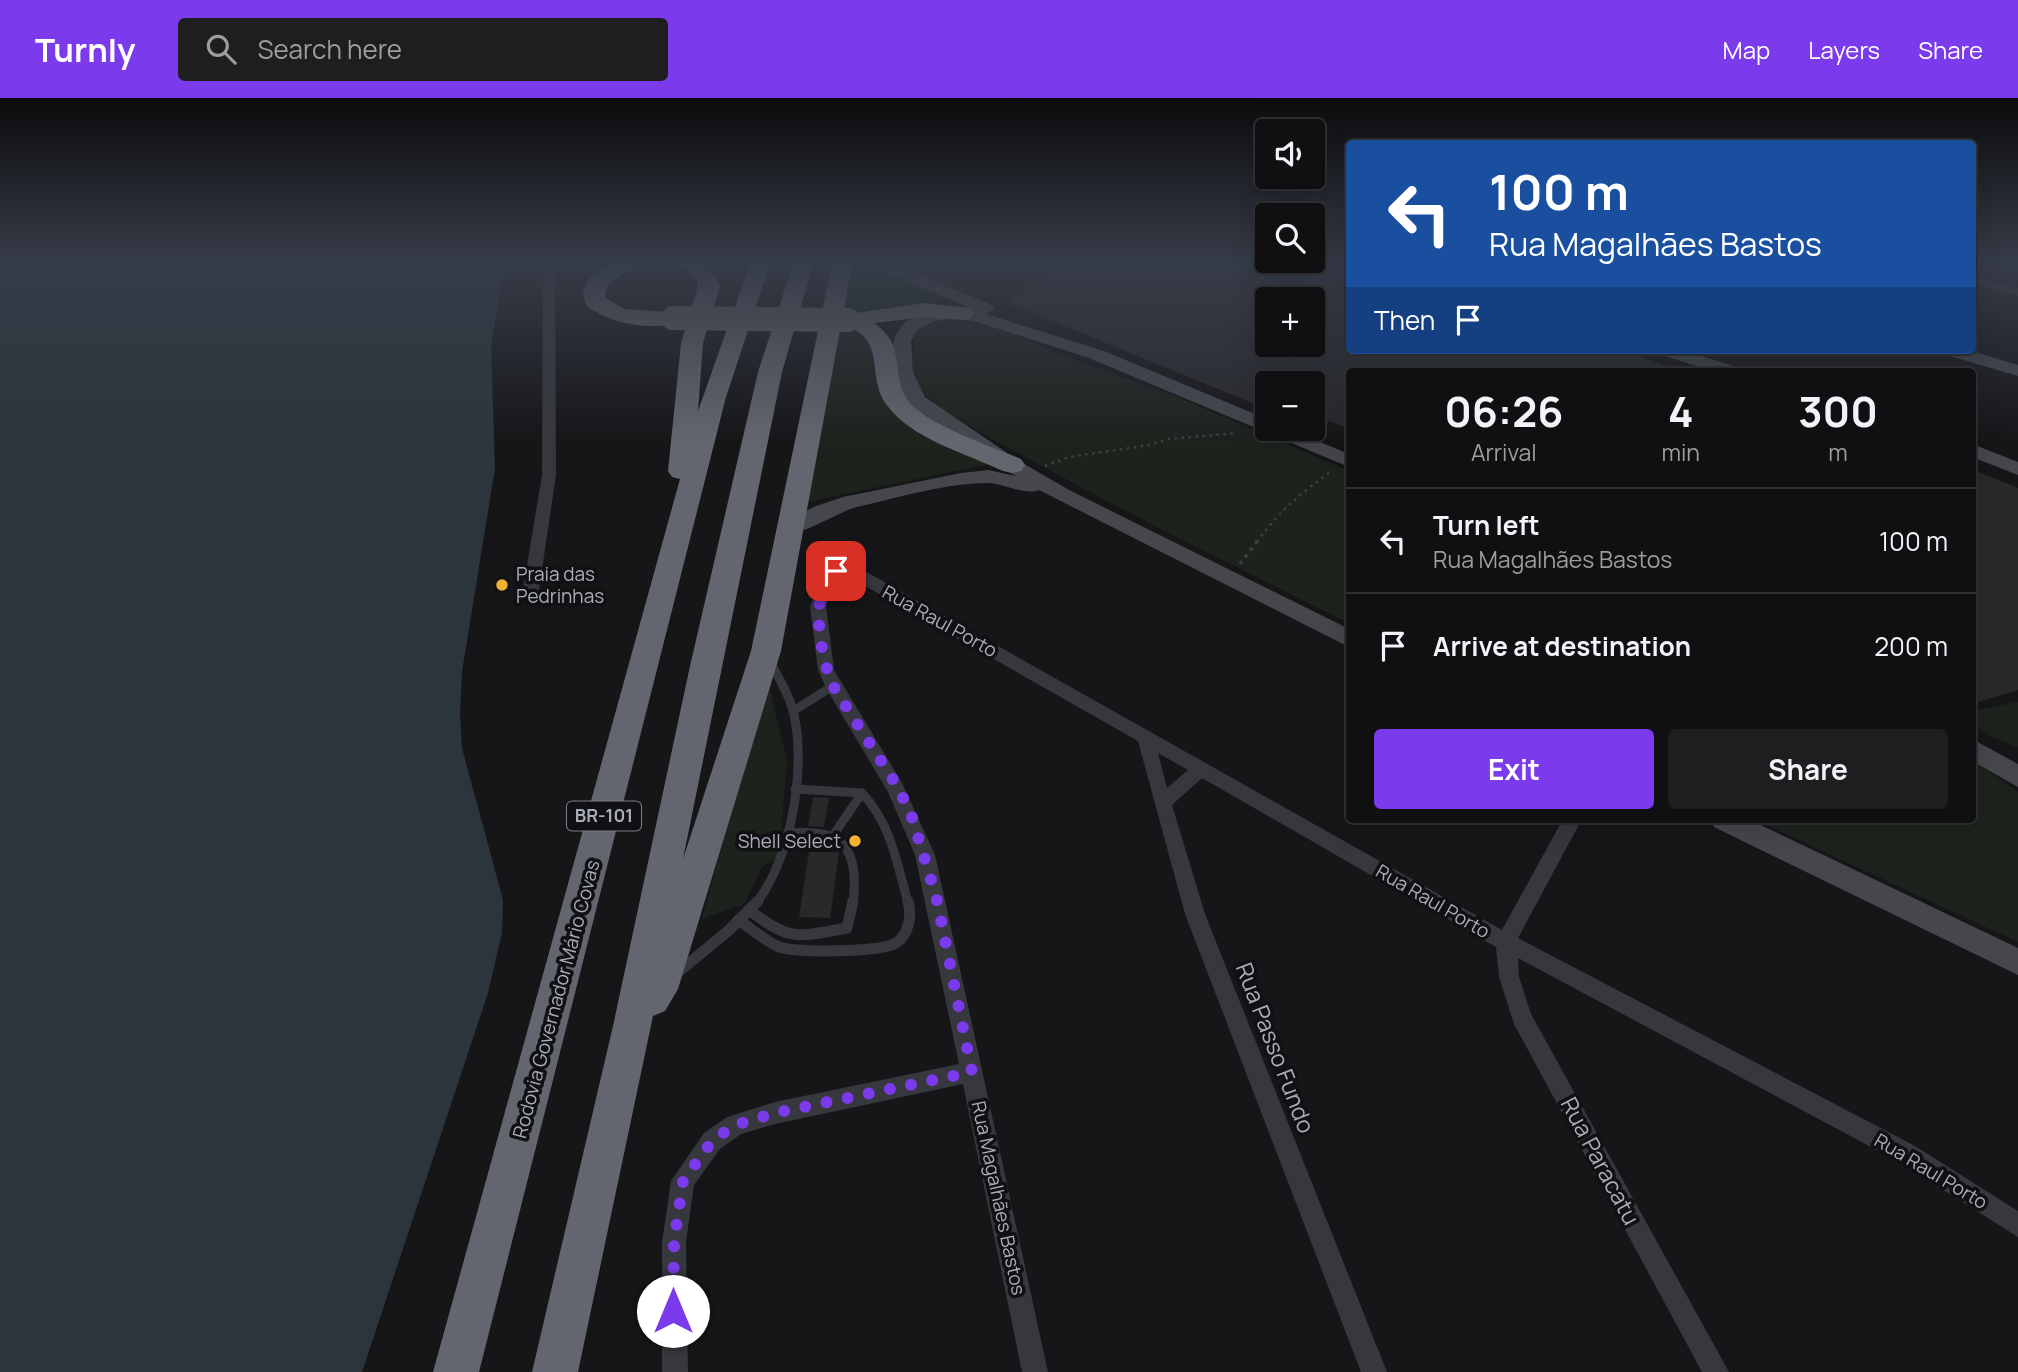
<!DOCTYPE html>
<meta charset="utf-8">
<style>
:root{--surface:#101012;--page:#1e1e20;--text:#f1f3f6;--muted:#9c9d9f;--line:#303032;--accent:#7c3aed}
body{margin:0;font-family:Manrope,sans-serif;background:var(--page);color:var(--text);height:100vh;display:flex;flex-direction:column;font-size:26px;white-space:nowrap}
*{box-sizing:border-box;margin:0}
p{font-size:23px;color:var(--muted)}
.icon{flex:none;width:38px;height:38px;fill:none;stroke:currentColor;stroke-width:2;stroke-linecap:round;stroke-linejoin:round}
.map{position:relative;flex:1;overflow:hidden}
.panel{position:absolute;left:1346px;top:270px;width:630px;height:455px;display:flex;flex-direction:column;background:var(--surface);border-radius:7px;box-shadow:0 7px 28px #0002,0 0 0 2px var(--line)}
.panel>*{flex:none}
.banner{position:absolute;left:1346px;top:42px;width:630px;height:214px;border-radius:7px;box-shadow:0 7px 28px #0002,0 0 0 2px var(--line);background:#1a4fa0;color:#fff;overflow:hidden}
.buttons{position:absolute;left:1255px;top:21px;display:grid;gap:14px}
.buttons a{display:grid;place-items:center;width:70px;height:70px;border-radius:7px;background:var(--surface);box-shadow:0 7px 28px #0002,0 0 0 2px var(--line);font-size:35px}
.pin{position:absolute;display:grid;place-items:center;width:60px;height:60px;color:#fff;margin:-30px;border-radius:14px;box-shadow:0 4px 10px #0006}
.me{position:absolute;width:77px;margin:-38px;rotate:0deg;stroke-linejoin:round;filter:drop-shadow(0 0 5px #0008)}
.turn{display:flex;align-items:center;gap:24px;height:147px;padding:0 28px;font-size:32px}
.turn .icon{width:91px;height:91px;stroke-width:2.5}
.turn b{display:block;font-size:49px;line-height:60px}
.then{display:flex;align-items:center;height:66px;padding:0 28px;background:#0003;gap:14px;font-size:26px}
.eta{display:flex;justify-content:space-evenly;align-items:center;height:119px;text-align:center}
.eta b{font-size:42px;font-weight:700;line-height:49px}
.primary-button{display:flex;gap:14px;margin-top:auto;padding:14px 28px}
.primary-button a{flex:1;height:80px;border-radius:7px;background:var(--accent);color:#fff;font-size:28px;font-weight:700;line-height:80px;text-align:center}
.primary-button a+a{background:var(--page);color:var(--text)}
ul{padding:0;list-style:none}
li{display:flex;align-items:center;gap:21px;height:105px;padding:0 28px;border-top:2px solid var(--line)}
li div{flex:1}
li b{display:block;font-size:26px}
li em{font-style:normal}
header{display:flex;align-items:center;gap:42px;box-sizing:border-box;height:98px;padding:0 35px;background:var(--accent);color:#fff}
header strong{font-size:33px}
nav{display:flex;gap:38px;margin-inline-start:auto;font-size:24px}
.search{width:490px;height:63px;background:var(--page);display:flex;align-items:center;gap:18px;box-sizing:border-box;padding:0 24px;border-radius:7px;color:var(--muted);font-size:26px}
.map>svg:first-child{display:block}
.green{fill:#1c231d}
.water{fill:#2c353c}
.building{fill:#29292c;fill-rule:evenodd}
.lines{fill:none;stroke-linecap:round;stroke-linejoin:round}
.path-far1{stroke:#3d3f44;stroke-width:2.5;stroke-dasharray:2.5 4.5;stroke-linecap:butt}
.path{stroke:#3d3f44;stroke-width:3.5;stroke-dasharray:3.5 5;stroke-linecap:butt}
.lane-far1{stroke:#37383d;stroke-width:9}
.lane{stroke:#37383d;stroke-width:11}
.street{fill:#37383d;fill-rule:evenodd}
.secondary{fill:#45474d;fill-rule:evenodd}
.highway{fill:#63666e;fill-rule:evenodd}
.highway-bridge{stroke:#63666e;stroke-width:24}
.route{stroke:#7c3aed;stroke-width:12;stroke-dasharray:0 21.6}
.poi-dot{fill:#f2b134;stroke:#111113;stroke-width:2.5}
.labels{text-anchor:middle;stroke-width:7;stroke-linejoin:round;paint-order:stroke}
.shield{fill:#111113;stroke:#7b7e86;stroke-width:2}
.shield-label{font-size:18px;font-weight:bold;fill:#a8adb8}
.poi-label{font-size:19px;fill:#a8adb8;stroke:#111113;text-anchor:start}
.street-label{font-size:19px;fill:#a8adb8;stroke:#111113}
.near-street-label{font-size:23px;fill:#a8adb8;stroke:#111113}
</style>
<header>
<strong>Turnly</strong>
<div class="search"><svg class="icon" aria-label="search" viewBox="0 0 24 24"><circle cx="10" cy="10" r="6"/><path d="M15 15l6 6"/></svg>Search here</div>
<nav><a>Map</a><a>Layers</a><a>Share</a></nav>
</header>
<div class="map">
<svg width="2018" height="1274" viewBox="0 0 2018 1274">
<rect width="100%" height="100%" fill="#161618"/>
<g class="green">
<polygon points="850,166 869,166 945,200 867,216 841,218"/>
<path d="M 957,218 L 1011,235 L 1060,256 L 1182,301 L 1349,373 L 1349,525 C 1244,473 1139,421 1036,365 C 1008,349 943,317 923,294 C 909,279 913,252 915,233 L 922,225 Z"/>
<polygon points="836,231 858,234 872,245 887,308 907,325 1000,364 806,404"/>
<polygon points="767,579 787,663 779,760 762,769 744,806 702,821"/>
<polygon points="2018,604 2018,649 1989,638 1972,626 1972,613 1975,612"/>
<polygon points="1972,662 2018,694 2018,844 1753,721 1972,721"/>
</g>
<polygon class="water" points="0,166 504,166 491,249 495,370 462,574 460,616 462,650 503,802 502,835 488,895 362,1274 0,1274"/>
<g class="building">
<path d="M 1059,166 L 1349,166 L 1349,252 L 1620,252 L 1673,270 L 1673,273 L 1349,273 L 1349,331 L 1329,323 L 1323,328 L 1312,322 L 1312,285 L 1267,285 L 1267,311 L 1006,204 ZM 1267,201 L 1312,201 L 1312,247 L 1267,247 Z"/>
<polygon points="1972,371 2018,390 2018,592 1972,606"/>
<polygon points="813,699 829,700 824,729 808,728"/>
<polygon points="809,754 839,754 830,820 799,819"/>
</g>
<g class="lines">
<g class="path-far1">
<polyline points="729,183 736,166"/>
<polyline points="1045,368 1069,359 1150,347 1168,341 1237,335"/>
<path d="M 1257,444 C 1280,412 1301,395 1333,372"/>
</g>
<polyline class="path" points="1240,466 1258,442"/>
<g class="lane-far1">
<polyline points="793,613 833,588"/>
<path d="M 795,691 L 862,695 C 891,726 897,765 908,805"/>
<path d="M 788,734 C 801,735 815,734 827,737 C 856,745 856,781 853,805"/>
<polyline points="832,739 862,695"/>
<path d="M 756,805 C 792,761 808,663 792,609 C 787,593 778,579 771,565"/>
</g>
<g class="lane">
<path d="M 749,812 C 791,844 797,839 847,830 L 853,803"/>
<path d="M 738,822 C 751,830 765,843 779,849 C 797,855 877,854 894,846 C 909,839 912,817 908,803"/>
<polyline points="676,876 728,833 758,803"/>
</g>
<g class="street">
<polygon points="543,166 555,166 556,377 539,492 531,497 523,492 542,377"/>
<polygon points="1972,178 2018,190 2018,198 1972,185"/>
<path d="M 842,466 L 856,468 L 1502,832 L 1563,721 L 1582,721 L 1518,840 L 1915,1048 L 2018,1113 L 2018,1139 L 1899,1064 L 1518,860 L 1519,879 L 1531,916 L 1729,1274 L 1702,1274 L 1514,926 L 1499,879 L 1496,849 L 1202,680 L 1172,707 L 1205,816 L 1387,1274 L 1361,1274 L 1185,816 L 1138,643 L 844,476 L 837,480 L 826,508 L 834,572 L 902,685 L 935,757 L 1048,1274 L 1022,1274 L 963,986 L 775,1026 L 741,1036 L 720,1051 L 694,1087 L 686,1144 L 688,1274 L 662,1274 L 662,1144 L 671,1083 L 704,1035 L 727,1019 L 775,1004 L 959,966 L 915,757 L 888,694 L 827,592 L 818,572 L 810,508 L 825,473 ZM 1158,655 L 1188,672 L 1167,690 Z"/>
</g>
<g class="secondary">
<path d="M 872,166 L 893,166 L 992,207 L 994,211 L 986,216 L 1104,253 L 1267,321 L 1267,331 L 1289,331 L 1349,356 L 1349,369 L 1089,260 L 977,224 L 957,220 L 934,223 L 917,232 L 911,243 L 913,274 L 925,299 L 1019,363 L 1071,393 L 1349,531 L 1349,549 L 1039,392 C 1022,398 1003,384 986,385 C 948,385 895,400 857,409 C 837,414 800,440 782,435 L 779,430 L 782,425 L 816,408 L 843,399 L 961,375 L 988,372 L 1016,378 C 990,363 966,344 941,327 C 931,321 918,314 910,305 C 901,295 895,280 893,266 C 885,213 939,205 979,214 L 874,169 Z"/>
<polygon points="1656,252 1683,252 1736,269 1739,273 1712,273 1659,256"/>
<polygon points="1940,252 1968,252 2018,267 2018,278 1943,256"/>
<polygon points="1972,346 2018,364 2018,377 1972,359"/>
<polygon points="1972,641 2018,666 2018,689 1972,663"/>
<polygon points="1710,721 1748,721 2018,850 2018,877 1714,729"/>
</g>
<g class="highway">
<path d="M 637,166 C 626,180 606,177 605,200 L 625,211 L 681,215 L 684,220 L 681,225 C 651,232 610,227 586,207 L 583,195 C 591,168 613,164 637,166 Z"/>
<path d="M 680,166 C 701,165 712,167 720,188 L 703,245 L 698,313 L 750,166 L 770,166 L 726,299 L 479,1274 L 433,1274 L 680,381 L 672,379 L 668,373 L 681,245 L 698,188 L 696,180 Z"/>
<path d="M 793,166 L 813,166 L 782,274 L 683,761 L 751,553 L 832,166 L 852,166 L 843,217 L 924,205 L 971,210 L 974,215 L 971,220 L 963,222 L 924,219 L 874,225 C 907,247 890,275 907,301 C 924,326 993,349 1021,361 L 1025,367 L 1021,373 L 1012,375 L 1003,373 C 965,355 911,341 886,306 C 865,276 889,239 841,227 L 781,553 L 678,891 L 665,913 L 653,918 L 578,1274 L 532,1274 L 613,928 L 690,568 L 758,274 Z"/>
</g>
<polyline class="highway-bridge" points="673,220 848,222"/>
</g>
<linearGradient id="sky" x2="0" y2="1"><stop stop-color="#0c0c0d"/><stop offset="0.48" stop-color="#363c48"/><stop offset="1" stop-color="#363c48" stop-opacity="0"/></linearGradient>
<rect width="2018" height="344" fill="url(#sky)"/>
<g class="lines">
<path class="route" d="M 673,1213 L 674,1144 L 683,1083 L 712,1043 L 735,1027 L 775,1015 L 972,974 L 936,798 L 911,716 L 897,688 L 833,588 C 821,561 807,492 836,473"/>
</g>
<g class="poi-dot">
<circle cx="502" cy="487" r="7"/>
<circle cx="855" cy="743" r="7"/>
</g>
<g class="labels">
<rect class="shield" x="567" y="703.5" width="74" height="29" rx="5"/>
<g class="shield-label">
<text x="604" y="724">BR-101</text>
</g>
<g class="poi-label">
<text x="516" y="483">Praia das<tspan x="516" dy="22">Pedrinhas</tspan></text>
<text x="841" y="750" text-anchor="end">Shell Select</text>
</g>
<g class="street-label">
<text transform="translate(940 523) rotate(29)" y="7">Rua Raul Porto</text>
<text transform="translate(1433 803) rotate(30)" y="7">Rua Raul Porto</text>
<text transform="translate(556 901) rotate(-75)" y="7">Rodovia Governador Mário Covas</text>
<text transform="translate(1931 1073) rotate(31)" y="7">Rua Raul Porto</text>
<text transform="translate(999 1100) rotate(78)" y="7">Rua Magalhães Bastos</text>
</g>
<g class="near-street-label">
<text transform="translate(1275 950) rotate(69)" y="8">Rua Passo Fundo</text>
<text transform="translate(1600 1063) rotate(62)" y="8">Rua Paracatu</text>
</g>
</g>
</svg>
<div class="buttons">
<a><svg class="icon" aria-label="sound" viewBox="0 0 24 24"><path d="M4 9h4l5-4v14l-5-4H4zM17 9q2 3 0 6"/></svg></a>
<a><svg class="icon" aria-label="search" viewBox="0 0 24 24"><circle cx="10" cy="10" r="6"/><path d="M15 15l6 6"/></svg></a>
<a>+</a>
<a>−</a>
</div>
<div class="pin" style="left:836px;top:473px;background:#d93025"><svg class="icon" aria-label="arrive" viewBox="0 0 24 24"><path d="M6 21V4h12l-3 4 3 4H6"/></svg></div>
<svg class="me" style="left:673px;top:1213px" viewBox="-20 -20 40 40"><circle r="19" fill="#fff"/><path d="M0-13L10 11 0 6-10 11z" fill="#7c3aed"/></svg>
<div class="banner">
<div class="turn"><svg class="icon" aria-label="left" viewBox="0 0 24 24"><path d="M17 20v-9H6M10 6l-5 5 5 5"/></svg><div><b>100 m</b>Rua Magalhães Bastos</div></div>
<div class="then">Then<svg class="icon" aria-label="arrive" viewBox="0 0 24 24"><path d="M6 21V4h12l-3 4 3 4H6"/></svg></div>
</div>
<section class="panel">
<div class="eta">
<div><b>06:26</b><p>Arrival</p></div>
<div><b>4</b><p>min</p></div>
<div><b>300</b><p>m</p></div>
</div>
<ul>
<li><svg class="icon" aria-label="left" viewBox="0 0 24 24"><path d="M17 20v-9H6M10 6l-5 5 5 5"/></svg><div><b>Turn left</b><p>Rua Magalhães Bastos</p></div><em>100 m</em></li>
<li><svg class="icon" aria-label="arrive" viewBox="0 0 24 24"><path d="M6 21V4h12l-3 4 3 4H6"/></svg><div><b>Arrive at destination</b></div><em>200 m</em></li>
</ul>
<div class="primary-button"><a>Exit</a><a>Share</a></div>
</section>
</div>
